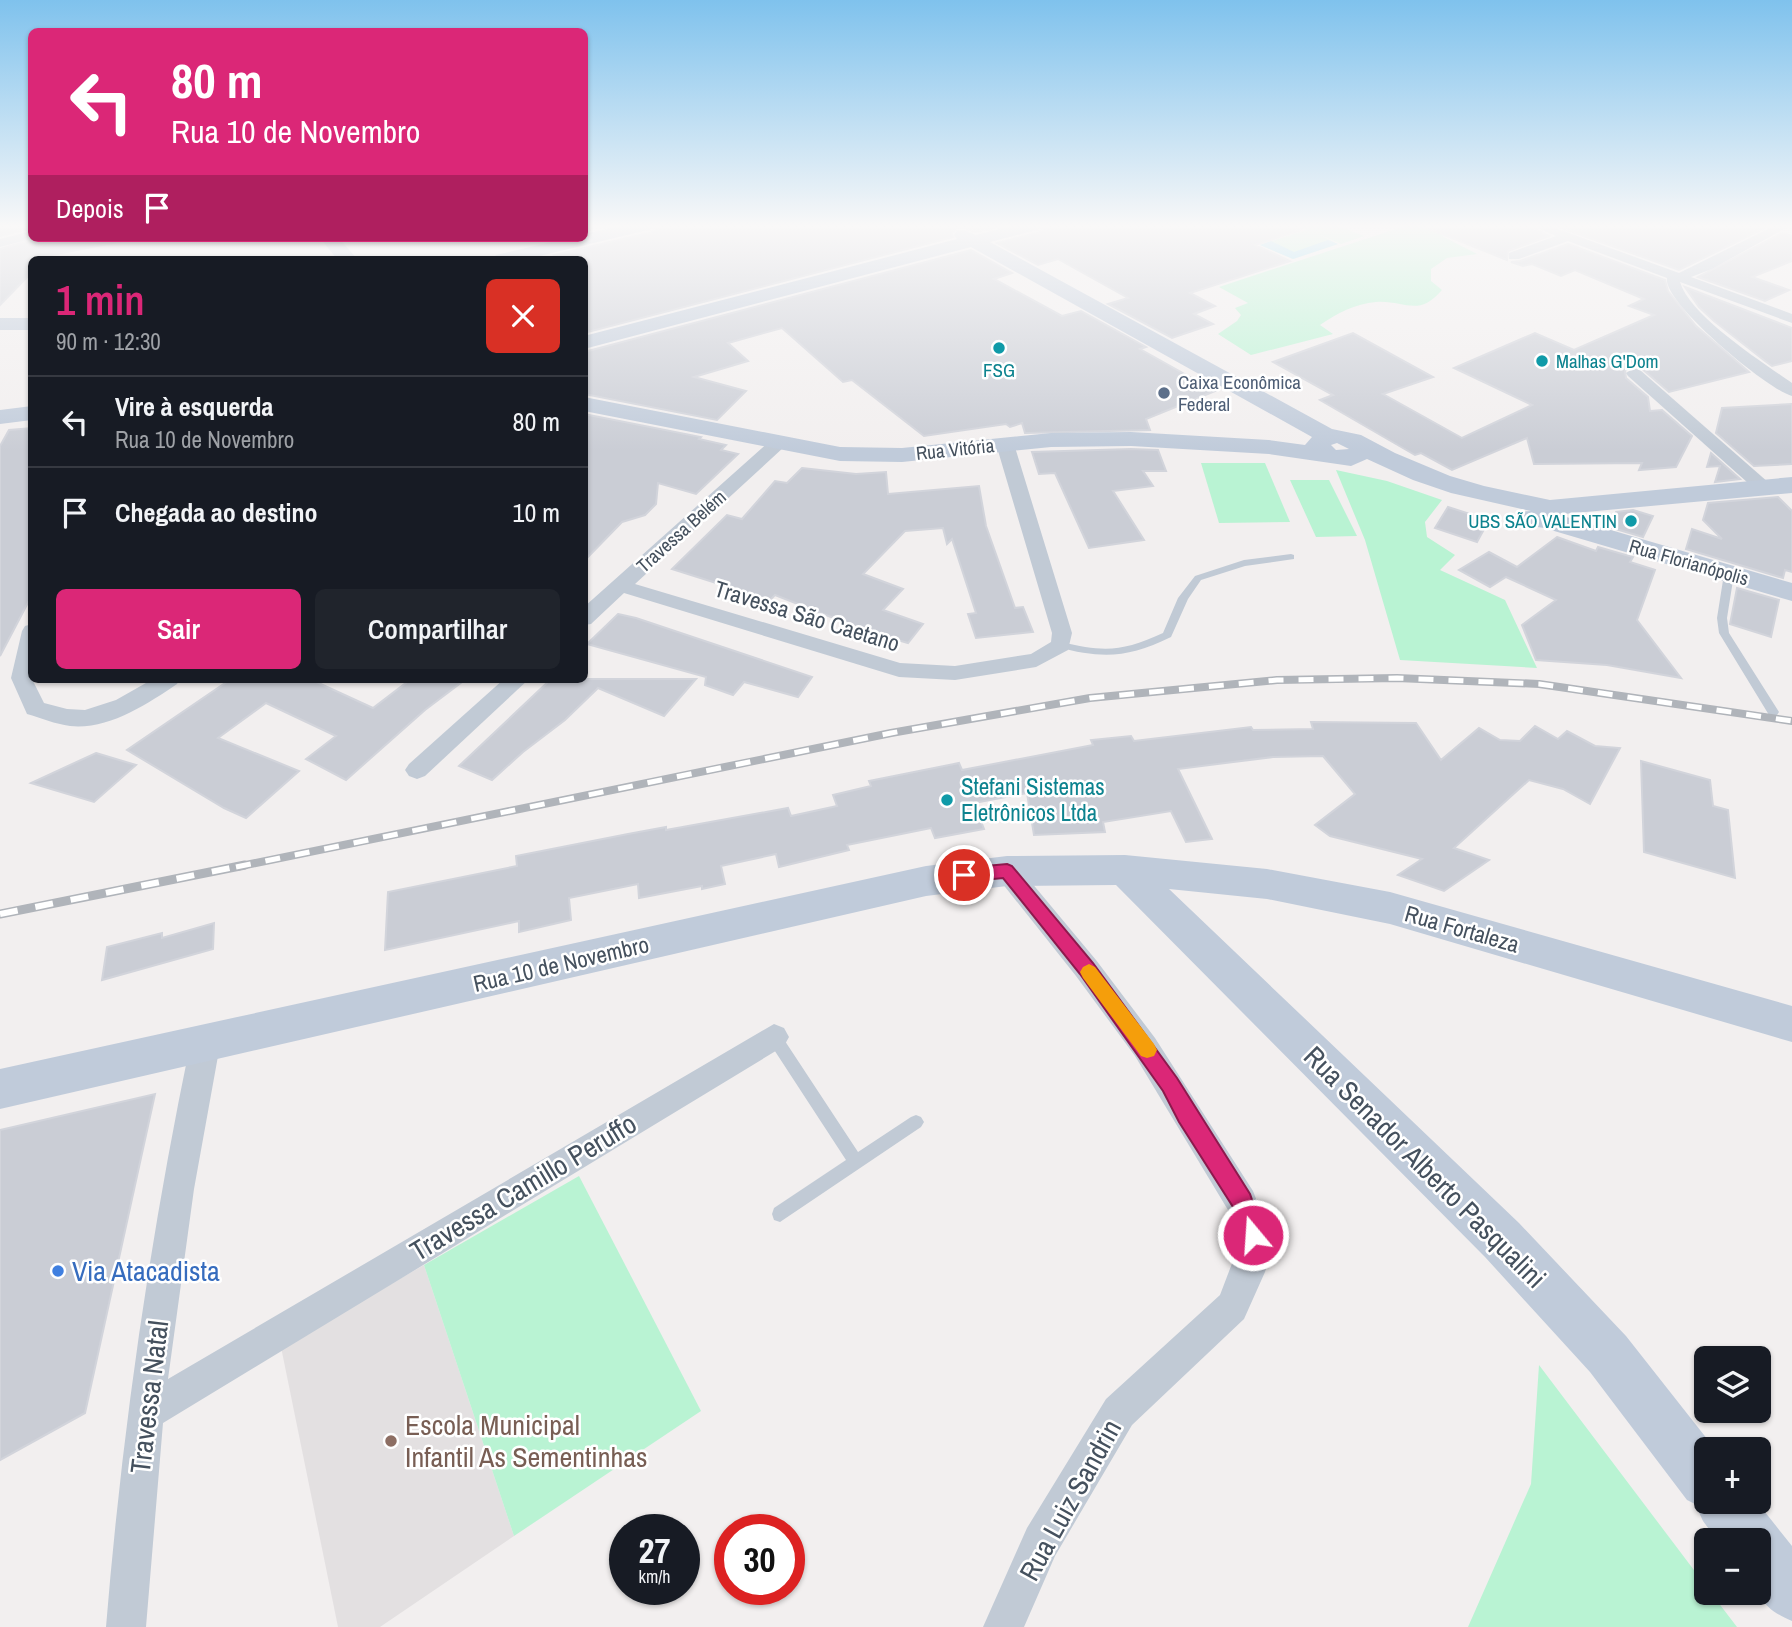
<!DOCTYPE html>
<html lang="pt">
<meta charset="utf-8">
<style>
:root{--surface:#171b24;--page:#20242c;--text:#f1f3f6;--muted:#9ea1a6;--line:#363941;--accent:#db2777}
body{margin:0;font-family:"Archivo Narrow",sans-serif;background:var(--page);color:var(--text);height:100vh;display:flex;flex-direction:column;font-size:26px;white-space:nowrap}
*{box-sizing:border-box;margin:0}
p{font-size:23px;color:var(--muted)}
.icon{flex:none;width:38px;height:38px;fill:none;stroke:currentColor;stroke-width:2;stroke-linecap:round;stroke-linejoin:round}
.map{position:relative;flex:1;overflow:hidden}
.sheet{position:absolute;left:28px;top:256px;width:560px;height:427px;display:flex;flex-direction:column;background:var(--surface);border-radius:10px;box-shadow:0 2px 5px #0004}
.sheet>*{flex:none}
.hud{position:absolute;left:28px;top:28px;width:560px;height:214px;border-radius:10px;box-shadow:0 2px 5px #0004;background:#db2777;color:#fff;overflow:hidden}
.buttons{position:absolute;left:1694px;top:1346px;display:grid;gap:14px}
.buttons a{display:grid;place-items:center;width:77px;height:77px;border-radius:10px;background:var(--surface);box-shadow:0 2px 5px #0004;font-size:35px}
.speed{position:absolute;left:609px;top:1514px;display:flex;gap:14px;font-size:35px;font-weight:700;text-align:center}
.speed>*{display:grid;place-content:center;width:91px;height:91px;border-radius:50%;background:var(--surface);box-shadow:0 2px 5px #0004;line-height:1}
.speed small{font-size:18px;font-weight:400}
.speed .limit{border:10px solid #d22;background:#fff;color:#111}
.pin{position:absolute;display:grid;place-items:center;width:60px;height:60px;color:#fff;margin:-30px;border:4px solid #fff;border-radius:50%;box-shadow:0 2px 7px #0007}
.me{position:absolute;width:77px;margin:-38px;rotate:342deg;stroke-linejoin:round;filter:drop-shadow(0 0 5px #0008)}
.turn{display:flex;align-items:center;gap:24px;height:147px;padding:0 28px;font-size:32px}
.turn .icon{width:91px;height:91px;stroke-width:2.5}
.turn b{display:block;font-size:49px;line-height:60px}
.then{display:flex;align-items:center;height:66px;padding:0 28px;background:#0003;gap:14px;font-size:26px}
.round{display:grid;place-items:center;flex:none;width:74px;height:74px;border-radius:10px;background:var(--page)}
.summary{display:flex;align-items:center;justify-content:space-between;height:119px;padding:0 28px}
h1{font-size:42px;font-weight:600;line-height:52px;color:var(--accent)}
.primary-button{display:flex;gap:14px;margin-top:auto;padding:14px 28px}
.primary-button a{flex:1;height:80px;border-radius:10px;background:var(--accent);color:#fff;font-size:28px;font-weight:600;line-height:80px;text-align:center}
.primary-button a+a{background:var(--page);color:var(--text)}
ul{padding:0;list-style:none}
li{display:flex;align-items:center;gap:21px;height:91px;padding:0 28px;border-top:2px solid var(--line)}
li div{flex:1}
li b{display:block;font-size:26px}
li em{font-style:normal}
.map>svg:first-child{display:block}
.education{fill:#e3e0e1}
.green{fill:#b9f3d3}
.water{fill:#82d6f4}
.building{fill:#cacdd5;stroke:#d2d4db;stroke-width:2}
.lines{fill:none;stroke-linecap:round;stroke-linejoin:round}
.lane{fill:#c1cad5;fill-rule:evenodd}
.street{fill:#c1cad5;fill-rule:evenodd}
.secondary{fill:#c0cbda;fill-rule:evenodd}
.rail-far1-casing{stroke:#b0b4ba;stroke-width:8}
.rail-casing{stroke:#b0b4ba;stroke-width:9}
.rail-far1{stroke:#fff;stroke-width:5;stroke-dasharray:15;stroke-linecap:butt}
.rail{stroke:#fff;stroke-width:6;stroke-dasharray:18;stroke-linecap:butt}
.route{fill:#db2777;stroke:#8e194d;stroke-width:2}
.slow{fill:#f59e0b}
.culture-dot{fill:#0f9aa8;stroke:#fff;stroke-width:2.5}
.service-dot{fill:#5c6f8a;stroke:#fff;stroke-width:2.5}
.shop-dot{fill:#3f7fe0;stroke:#fff;stroke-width:2.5}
.education-dot{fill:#8d6e63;stroke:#fff;stroke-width:2.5}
.labels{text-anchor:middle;stroke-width:5;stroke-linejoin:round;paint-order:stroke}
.far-culture-label{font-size:19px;fill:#0d838f;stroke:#fff;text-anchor:start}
.far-service-label{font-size:19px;fill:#4e5e75;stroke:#fff;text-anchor:start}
.far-street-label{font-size:19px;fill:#45515e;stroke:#fff}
.street-label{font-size:23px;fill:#45515e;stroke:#fff}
.culture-label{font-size:23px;fill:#0d838f;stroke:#fff;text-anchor:start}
.near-street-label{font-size:28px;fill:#45515e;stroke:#fff}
.near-shop-label{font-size:28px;fill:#366cbe;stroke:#fff;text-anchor:start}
.near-education-label{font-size:28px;fill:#785e54;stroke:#fff;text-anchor:start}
</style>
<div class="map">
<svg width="1792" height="1627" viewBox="0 0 1792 1627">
<rect width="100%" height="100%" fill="#f2efef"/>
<polygon class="education" points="424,1265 514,1536 380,1627 338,1627 281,1347"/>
<g class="green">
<polygon points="1296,225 1336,225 1364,236 1341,244 1316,233 1338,244 1293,259 1260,245 1306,230"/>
<path d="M 1408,225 L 1466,225 L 1442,236 L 1477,254 L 1447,258 L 1431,269 L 1431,281 L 1442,290 C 1418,318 1405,300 1376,302 C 1355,304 1337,313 1320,325 L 1333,334 L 1251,355 L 1218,334 L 1237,321 L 1241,315 L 1235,308 L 1248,303 L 1219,287 Z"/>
<polygon points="1201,463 1265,463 1290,522 1219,523"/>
<polygon points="1336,470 1387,481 1442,500 1425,522 1427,537 1455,555 1440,570 1505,600 1537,668 1400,660 1365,540"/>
<polygon points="1290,480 1329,480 1357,536 1316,537"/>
<polygon points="579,1176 701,1411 514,1536 424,1265"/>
<polygon points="1539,1365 1706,1586 1706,1592 1711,1593 1737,1627 1468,1627 1531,1484"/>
</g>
<polygon class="water" points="1328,240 1338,244 1293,259 1260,245 1271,241 1294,252"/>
<g class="building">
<polygon points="0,225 32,225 32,228 0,236"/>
<polygon points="658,225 657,225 1006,225 976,232 964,228 957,228 952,233 953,237 584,333 584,259 559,259 554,255 653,232"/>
<polygon points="1046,225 1301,225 1301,230 1255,245 1290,261 1190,293 1215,306 1194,314 1213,324 1172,338 1108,304 1128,298 1058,259 1038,265 997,243 1041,232"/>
<polygon points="1553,225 1755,225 1765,228 1679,270"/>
<polygon points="1422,226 1529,225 1549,236 1508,251 1507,260"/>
<polygon points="1782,233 1792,236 1792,261 1752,277 1789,290 1765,301 1698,277"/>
<polygon points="38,238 139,238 46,256 43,259 32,259 32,272 0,305 0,249"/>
<polygon points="1568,244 1665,280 1668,291 1696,326 1749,372 1669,392 1641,368 1633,366 1625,371 1626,378 1648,397 1650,411 1662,410 1692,436 1676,467 1639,470 1642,463 1534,464 1527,438 1452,470 1421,453 1415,455 1320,400 1333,395 1273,362 1353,333 1433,377 1383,394 1462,438 1532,405 1454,368 1535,333 1574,350 1654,315 1629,306 1644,299 1575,270 1561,276 1532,264 1523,266 1511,262 1520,261"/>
<polygon points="971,250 1012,273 994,279 1062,316 1081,311 1146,347 1140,349 1215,391 1146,419 1150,430 1025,433 1022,423 1010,427 1006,424 924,436 852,380 843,382 782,328 728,343 748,361 694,377 746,391 717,420 584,394 584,352"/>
<polygon points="1685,287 1792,328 1792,361 1772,366 1765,361 1714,321 1699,307"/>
<polygon points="1792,404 1792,464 1754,466 1716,433 1722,408"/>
<polygon points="584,414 701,437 699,439 726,445 721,450 738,454 696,494 658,483 656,504 645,515 622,522 584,561"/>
<polygon points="32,428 32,595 0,656 0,446 9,430"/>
<polygon points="1131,449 1158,450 1166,471 1143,471 1153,486 1113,491 1144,540 1089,548 1055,473 1039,474 1032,452"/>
<polygon points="1711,453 1740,479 1715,482 1720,466 1707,467"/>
<polygon points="802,468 856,474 886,472 888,494 979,486 986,526 1015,608 1023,607 1033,632 976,638 968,614 976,613 952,539 947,544 943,528 905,531 863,574 903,589 883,610 923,624 908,643 864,630 775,595 770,600 672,569 727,515 742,519 775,481 787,483"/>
<polygon points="1778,497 1792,511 1792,572 1785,570 1783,578 1686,549 1692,529 1722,539 1703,520 1708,503"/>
<polygon points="1448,507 1489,520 1477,542 1435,528"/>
<polygon points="1633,510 1653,516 1643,537 1609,527 1616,512"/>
<polygon points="1557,537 1596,551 1598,547 1633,557 1630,562 1655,570 1637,620 1681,678 1607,665 1536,660 1522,625 1556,600 1506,577 1490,587 1459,570 1489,552 1517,567"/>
<polygon points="1737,588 1779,600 1771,637 1730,624"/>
<polygon points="618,614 636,618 812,677 798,697 744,682 733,695 705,685 706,677 587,644"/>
<polygon points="231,679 310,679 373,708 411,679 466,679 425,710 346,780 306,759 336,736 266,703 218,738 299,771 246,818 224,808 127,750"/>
<polygon points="551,679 696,679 664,716 598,688 565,720 523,752 492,780 459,766"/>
<polygon points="1311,722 1416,723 1441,760 1479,728 1500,740 1520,741 1535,726 1558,739 1567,731 1595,746 1620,748 1590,804 1563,789 1529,780 1454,848 1489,860 1444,891 1398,875 1422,859 1330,836 1315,825 1355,794 1323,756 1273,757 1178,769 1212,839 1186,842 1171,811 1103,822 1105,832 1034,835 1027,793 974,803 984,829 935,838 931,828 847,845 849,850 779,867 776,854 721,866 725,884 702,889 702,886 639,898 638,884 569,898 571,920 519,932 519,921 385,950 388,892 517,866 516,856 628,834 666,827 666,830 788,808 791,816 837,806 833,795 871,786 869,781 959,763 962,770 1093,745 1091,740 1131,736 1134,741 1251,727 1253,730 1313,729"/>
<polygon points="96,753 136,765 94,802 31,783"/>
<polygon points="1641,761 1710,780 1713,806 1728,810 1735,878 1644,852"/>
<polygon points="214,923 213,949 102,980 107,947 162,933 162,938"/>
<polygon points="155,1094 85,1413 0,1460 0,1130"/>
</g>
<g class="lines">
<g class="lane">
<path d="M 1291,554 L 1294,555 L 1294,559 L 1245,566 L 1201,580 L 1188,599 L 1171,637 C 1128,658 1103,659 1057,647 L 1056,645 L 1061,642 C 1104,652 1122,652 1163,633 L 1178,598 L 1195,576 L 1244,560 Z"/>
<polygon points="1729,571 1734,574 1727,618 1729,633 1779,712 1777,715 1769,715 1719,633 1717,618 1724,574"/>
<polygon points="774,1030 779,1032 858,1152 911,1117 916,1115 921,1117 924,1122 921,1127 780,1222 774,1220 772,1214 774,1208 846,1160 769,1042 767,1037 769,1032"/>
</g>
<g class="street">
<path d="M 1531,225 L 1547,225 L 1679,273 L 1776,225 L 1791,225 L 1712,269 L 1691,277 L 1792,314 L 1792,323 L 1680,282 C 1690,316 1762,362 1792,383 L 1792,396 C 1768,390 1662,302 1667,278 L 1568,241 L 1519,259 L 1509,259 L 1509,253 L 1556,236 Z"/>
<polygon points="32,231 32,238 35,238 0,247 0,239"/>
<polygon points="1634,368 1640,370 1769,483 1772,487 1769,491 1757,491 1628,376 1626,373"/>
<polygon points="778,438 787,443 784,447 635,584 900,663 955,666 1031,654 1051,642 1052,633 996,444 1005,439 1014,444 1072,633 1068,650 1036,667 955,680 899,677 624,593 591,624 584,625 584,607 772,439"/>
<path d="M 32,624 L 32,679 L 44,703 L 67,709 L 85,710 L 116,700 L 153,679 L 180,679 L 177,684 C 146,705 108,730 70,726 C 55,724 41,718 27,714 L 11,678 L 22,631 L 25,626 Z"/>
<polygon points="504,679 529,679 425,776 417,779 409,776 405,770 409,764"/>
<polygon points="1007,861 1016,864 1096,960 1155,1038 1253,1191 1270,1235 1270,1253 1265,1272 1244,1319 1132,1425 1055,1556 1024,1627 983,1627 1027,1528 1106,1399 1220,1295 1236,1253 1236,1235 1228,1210 1135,1056 1076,976 998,878 994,871 998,864"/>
<path d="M 774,1024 L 784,1028 L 789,1037 L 784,1046 L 163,1423 L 146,1627 L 106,1627 C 122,1431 150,1238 190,1045 L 195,1036 L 205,1032 L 215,1036 L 220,1045 L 194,1189 L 168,1379 Z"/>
</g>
<g class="secondary">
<polygon points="625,225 655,225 652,229 527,259 493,259 496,255 568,238 584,238 584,234"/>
<path d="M 1015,225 L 1043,225 L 1040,229 L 990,242 L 1332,429 L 1361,435 L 1395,453 L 1450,476 L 1484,486 L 1550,500 L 1792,477 L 1792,493 L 1564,514 L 1563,516 L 1792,583 L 1792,601 L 1544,528 L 1517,524 L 1513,518 L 1517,512 L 1531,511 L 1451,493 L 1413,480 L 1367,459 L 1351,466 L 1269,454 L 1131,446 L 1051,447 L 902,462 L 840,461 L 584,411 L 584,397 L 840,447 L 902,448 L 1051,433 L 1131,432 L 1269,440 L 1305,445 L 1312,437 L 971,247 L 584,349 L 584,336 L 957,239 L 954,235 L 957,231 L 963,230 L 976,235 ZM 1337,443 L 1349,449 L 1336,450 L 1331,445 Z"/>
<polygon points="320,238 339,238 357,259 337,259"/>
<rect x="0" y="318" width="32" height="12"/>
<polygon points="32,406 32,420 0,424 0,410"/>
<path d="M 1125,855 L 1267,869 L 1390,892 L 1792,1006 L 1792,1042 L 1390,924 L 1267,899 L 1169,889 L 1519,1223 L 1626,1336 L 1715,1449 L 1706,1449 L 1706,1502 L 1757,1502 L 1792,1546 L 1792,1621 C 1747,1602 1759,1583 1759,1540 L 1717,1540 L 1703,1521 L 1695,1504 L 1687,1500 L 1590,1372 L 1485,1257 L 1116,885 L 1007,886 L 926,896 L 0,1109 L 0,1069 L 926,866 L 1007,856 Z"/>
</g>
<g class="rail-far1-casing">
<polyline id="rail-far1" points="236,867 891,733 1090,698 1277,680 1397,678 1539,684 1792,721"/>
</g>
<g class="rail-casing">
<polyline id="rail" points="0,914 245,865"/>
</g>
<use href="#rail-far1" class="rail-far1"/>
<use href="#rail" class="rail"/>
</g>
<linearGradient id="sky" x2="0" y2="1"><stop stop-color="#7fc2ed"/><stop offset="0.5" stop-color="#f9f8f8"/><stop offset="1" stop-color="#f9f8f8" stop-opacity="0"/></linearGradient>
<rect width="1792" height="452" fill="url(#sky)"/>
<polygon class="route" points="1007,864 1012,866 1093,963 1177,1078 1250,1194 1264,1235 1261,1243 1253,1246 1245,1243 1233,1207 1179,1122 1163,1091 1080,974 1003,878 964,882 958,880 955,875 958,870 964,868"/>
<polygon class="slow" points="1089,964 1095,967 1154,1044 1157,1050 1154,1056 1147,1058 1141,1056 1083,978 1080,972 1083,967"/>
<g class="culture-dot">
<circle cx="999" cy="348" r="7"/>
<circle cx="1542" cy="361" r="7"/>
<circle cx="1631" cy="521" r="7"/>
<circle cx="947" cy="800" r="7"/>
</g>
<circle class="service-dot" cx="1164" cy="393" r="7"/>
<circle class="shop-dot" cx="58" cy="1271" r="7"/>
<circle class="education-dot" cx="391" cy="1441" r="7"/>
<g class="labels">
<g class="far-culture-label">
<text x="1556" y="368">Malhas G'Dom</text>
<text x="999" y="377" text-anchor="middle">FSG</text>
<text x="1617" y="528" text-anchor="end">UBS SÃO VALENTIN</text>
</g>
<g class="far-service-label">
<text x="1178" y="389">Caixa Econômica<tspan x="1178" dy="22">Federal</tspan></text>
</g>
<g class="far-street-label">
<text transform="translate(955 449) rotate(-6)" y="7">Rua Vitória</text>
<text transform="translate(681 531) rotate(-42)" y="7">Travessa Belém</text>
<text transform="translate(1689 562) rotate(16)" y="7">Rua Florianópolis</text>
</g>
<g class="street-label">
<text transform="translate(807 616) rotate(17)" y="8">Travessa São Caetano</text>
<text transform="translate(1462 929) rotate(16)" y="8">Rua Fortaleza</text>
<text transform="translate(561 964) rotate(-13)" y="8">Rua 10 de Novembro</text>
</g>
<g class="culture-label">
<text x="961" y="795">Stefani Sistemas<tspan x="961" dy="26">Eletrônicos Ltda</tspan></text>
</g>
<g class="near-street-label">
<text transform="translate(1425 1167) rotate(45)" y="10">Rua Senador Alberto Pasqualini</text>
<text transform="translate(523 1187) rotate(-31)" y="10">Travessa Camillo Peruffo</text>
<text transform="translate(149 1397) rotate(-83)" y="10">Travessa Natal</text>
<text transform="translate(1070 1500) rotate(-61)" y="10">Rua Luiz Sandrin</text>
</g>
<g class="near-shop-label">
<text x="72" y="1281">Via Atacadista</text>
</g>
<g class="near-education-label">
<text x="405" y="1435">Escola Municipal<tspan x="405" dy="32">Infantil As Sementinhas</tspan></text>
</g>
</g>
</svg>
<div class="buttons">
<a><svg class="icon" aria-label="layers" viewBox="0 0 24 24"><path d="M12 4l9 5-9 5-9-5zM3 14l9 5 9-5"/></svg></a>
<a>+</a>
<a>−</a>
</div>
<div class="speed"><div>27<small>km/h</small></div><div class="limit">30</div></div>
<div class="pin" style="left:964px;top:875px;background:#d93025"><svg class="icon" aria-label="arrive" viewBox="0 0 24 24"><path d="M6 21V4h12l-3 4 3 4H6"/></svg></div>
<svg class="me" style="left:1253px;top:1235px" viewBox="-20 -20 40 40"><circle r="17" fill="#db2777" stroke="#fff" stroke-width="3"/><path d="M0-11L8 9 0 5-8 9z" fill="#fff"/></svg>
<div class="hud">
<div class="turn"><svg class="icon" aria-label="left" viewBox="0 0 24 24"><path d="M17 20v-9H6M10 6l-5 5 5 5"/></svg><div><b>80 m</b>Rua 10 de Novembro</div></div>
<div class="then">Depois<svg class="icon" aria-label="arrive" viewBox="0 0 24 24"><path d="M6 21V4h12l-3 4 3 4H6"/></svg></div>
</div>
<section class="sheet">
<div class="summary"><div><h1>1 min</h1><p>90 m · 12:30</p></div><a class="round" style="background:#d93025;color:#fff"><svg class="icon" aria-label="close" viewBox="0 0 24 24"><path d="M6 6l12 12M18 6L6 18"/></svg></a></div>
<ul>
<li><svg class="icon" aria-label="left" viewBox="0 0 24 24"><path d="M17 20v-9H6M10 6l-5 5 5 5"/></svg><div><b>Vire à esquerda</b><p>Rua 10 de Novembro</p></div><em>80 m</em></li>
<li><svg class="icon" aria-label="arrive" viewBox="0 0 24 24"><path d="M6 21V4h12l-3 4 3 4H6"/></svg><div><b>Chegada ao destino</b></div><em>10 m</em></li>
</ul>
<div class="primary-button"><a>Sair</a><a>Compartilhar</a></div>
</section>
</div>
